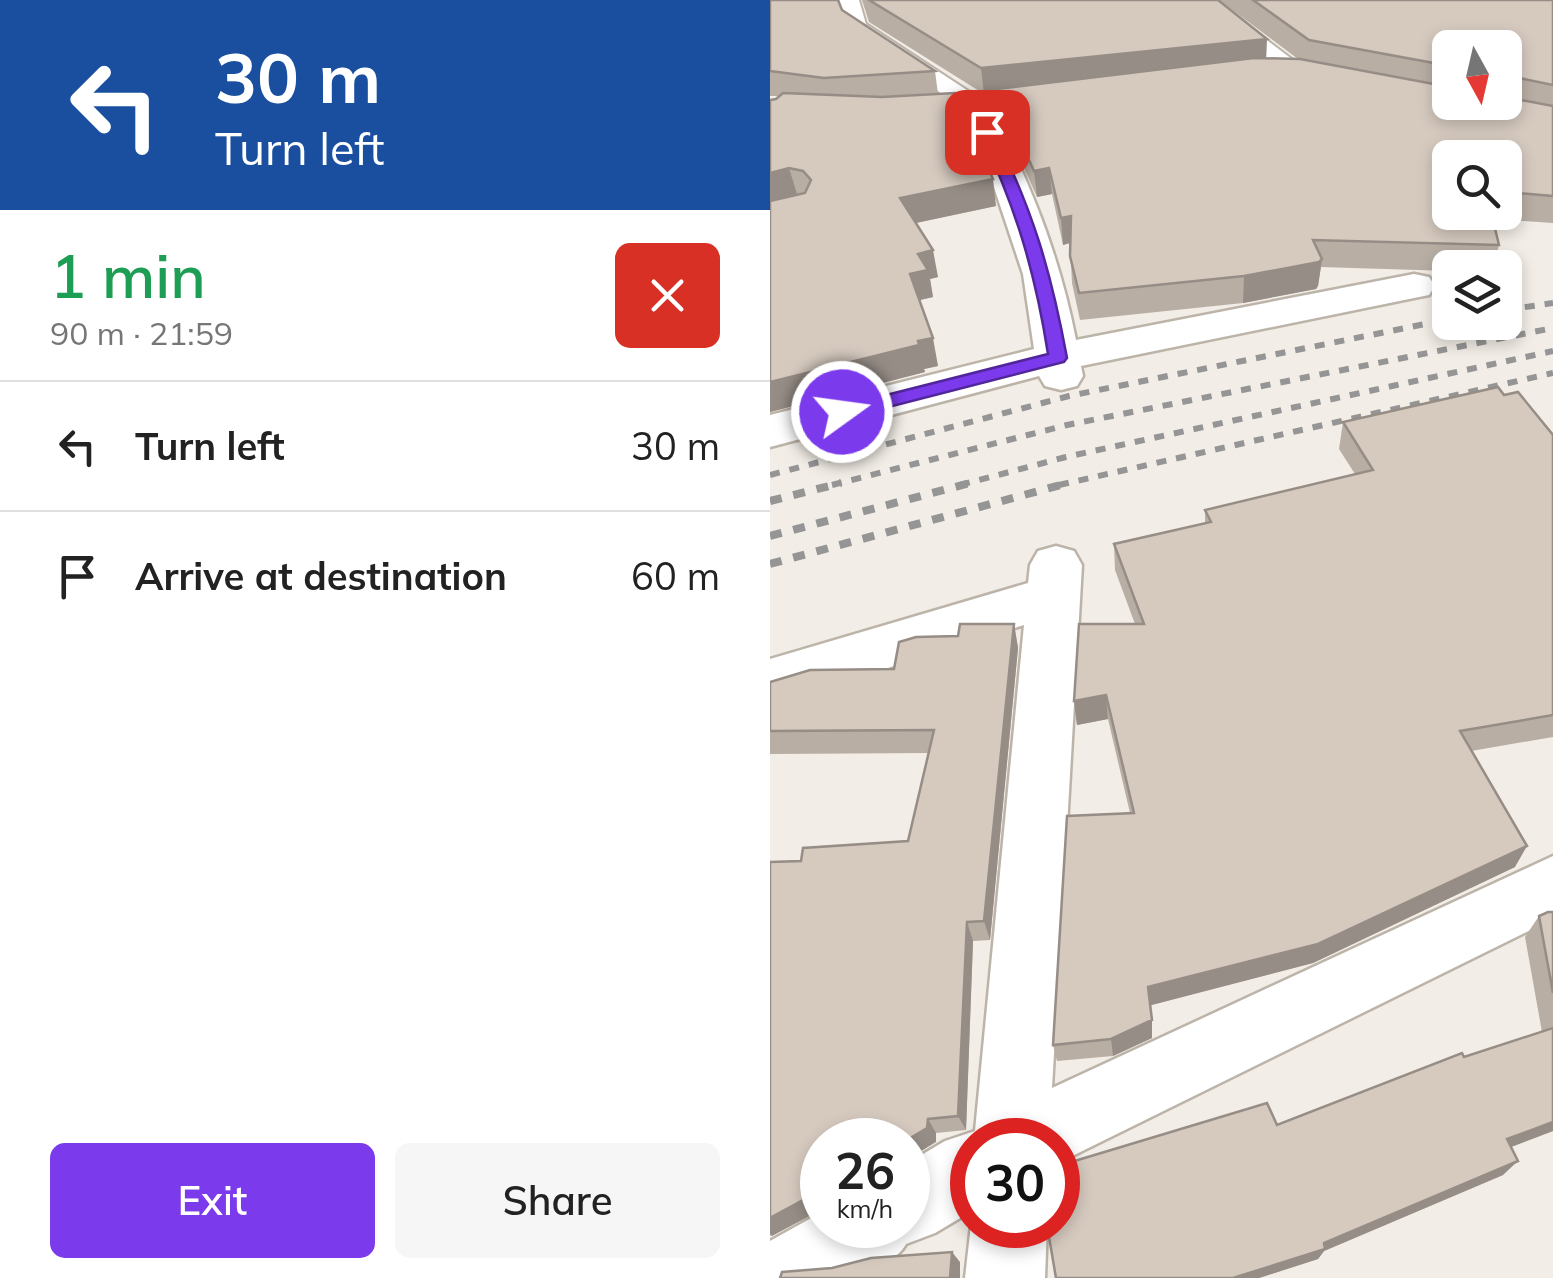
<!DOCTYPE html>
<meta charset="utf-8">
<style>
:root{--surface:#fff;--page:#f6f6f6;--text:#222;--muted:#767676;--line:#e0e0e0;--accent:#7c3aed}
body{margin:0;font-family:Mulish,sans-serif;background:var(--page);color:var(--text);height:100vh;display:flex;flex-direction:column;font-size:38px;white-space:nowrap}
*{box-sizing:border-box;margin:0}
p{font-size:32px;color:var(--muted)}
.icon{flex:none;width:55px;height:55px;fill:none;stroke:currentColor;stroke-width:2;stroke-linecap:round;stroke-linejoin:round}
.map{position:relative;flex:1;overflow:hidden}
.side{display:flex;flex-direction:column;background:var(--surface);width:770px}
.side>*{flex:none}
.banner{background:#1a4fa0;color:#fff;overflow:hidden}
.needle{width:65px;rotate:172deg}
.tools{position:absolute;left:662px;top:30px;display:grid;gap:20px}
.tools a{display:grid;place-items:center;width:90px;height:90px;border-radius:15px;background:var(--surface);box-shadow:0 5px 15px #0003;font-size:50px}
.speed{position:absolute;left:30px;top:1118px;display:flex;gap:20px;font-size:50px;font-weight:700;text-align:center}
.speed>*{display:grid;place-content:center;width:130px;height:130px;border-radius:50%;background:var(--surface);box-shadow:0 5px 15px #0003;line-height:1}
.speed small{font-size:25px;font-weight:400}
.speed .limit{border:15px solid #d22;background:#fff;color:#111}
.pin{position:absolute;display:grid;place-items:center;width:85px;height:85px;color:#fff;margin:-42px;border-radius:20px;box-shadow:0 5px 15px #0006}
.me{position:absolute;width:110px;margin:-55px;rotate:76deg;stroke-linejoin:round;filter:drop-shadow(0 0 8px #0008)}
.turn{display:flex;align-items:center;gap:35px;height:210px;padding:0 50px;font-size:45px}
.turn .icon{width:130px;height:130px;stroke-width:2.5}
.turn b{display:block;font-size:70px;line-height:85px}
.round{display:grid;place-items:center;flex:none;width:105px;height:105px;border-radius:15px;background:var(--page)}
.headline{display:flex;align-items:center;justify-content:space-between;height:170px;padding:0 50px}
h1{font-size:60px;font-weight:600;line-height:75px;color:#1e9e55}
.cta{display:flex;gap:20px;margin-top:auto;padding:20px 50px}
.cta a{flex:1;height:115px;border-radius:15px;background:var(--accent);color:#fff;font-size:40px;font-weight:600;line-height:115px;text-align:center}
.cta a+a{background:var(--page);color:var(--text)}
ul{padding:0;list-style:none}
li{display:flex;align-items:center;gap:30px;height:130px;padding:0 50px;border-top:2px solid var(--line)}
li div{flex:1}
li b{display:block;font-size:38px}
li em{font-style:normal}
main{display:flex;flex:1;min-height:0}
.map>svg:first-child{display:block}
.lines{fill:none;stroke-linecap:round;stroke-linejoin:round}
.service-casing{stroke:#bdb4a9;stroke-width:4}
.minor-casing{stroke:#bdb4a9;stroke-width:5}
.service{fill:#fff;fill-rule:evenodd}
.minor{fill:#fff;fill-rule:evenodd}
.rail-far1{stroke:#959595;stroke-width:6;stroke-dasharray:10 10;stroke-linecap:butt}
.rail{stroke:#959595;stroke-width:8;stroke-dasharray:12 12;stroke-linecap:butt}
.wall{fill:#b8aea4;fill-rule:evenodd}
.shaded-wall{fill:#968d86}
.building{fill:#d6cabf;stroke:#968d86;stroke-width:2.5}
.route{fill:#7c3aed;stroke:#51269a;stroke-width:2.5}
</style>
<main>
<section class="side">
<div class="banner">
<div class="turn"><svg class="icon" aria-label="left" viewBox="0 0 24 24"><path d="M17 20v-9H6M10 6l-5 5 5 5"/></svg><div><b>30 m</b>Turn left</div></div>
</div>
<div class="headline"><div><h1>1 min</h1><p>90 m · 21:59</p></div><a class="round" style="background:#d93025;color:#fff"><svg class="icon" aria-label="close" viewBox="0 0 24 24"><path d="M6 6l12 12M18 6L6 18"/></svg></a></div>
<ul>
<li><svg class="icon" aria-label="left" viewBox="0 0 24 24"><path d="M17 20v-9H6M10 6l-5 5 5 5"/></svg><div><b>Turn left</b></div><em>30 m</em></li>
<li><svg class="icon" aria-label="arrive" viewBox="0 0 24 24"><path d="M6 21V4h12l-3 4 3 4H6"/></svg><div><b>Arrive at destination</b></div><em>60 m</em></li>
</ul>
<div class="cta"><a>Exit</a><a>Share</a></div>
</section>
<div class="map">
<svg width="783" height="1278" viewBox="0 0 783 1278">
<rect width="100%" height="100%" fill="#f2ede6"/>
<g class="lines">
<g class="service-casing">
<g id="service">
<polygon points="69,0 89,0 96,24 212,100 216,105 212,110 196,110 79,31"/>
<polygon points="421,0 444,0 535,69 562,74 565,79 554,86 520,79"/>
</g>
</g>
<g class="minor-casing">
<g id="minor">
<path d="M 204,95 L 216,98 L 221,105 C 260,184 289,253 306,340 L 644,274 L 659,277 L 665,286 L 659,295 L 644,298 L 311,366 L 313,376 L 307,386 L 291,390 L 275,386 L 269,376 L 0,447 L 0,415 L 264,349 L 253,274 L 224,187 L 187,105 L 192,98 Z"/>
<path d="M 286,546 L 304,551 L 312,565 L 282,1088 L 783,856 L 783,919 L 288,1163 L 288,1140 L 202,1140 L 202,1211 L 165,1233 L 136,1244 C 118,1278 38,1278 0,1278 L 0,1241 L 52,1212 L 52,1225 L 138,1225 L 138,1163 L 175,1141 L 205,1131 L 254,625 L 0,705 L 0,659 L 258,583 L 260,565 L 268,551 Z"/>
<polygon points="202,1216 202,1225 277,1225 275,1278 195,1278"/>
</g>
</g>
<use href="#service" class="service"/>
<use href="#minor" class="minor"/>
<g class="rail-far1">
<polyline points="735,310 783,303"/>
<polyline points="0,475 299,396 680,319"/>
<polyline points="62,485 297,425 783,328"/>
<polyline points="190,485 296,457 783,351"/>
<polyline points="289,485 783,373"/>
</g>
<g class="rail">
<polyline points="0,501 71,483"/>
<polyline points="0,536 200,483"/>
<polyline points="0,564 298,483"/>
</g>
</g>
<g class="wall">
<polygon points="0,0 72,10 165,71 168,94 226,206 146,223 168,277 160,279 163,297 149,300 168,366 154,369 155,372 0,412 6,99 9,96 0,96"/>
<path d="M 92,0 L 448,0 L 496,59 L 528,59 L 449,0 L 783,0 L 783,223 L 723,219 L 729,245 L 723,268 L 680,268 L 680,271 L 551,267 L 548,286 L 546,289 L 473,303 L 310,320 L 302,283 L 300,243 L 293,245 L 282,194 L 267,197 L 230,115 L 227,92 L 214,94 L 99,22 ZM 680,48 L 735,48 L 735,102 L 680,102 ZM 735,158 L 735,212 L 680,212 Z"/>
<polygon points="734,395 783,435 783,737 701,751 745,867 543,963 380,1005 382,1038 343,1056 287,1061 283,1045 360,813 338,719 307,725 304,701 365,624 345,570 344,544 435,523 435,510 585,474 569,449 573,422"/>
<polygon points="244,624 248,648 220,940 203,941 196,1130 166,1133 166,1142 52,1140 52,1219 45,1213 0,1236 0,862 31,861 138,841 159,753 0,754 0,682 124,669 188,636"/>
<polygon points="783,912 783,1131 741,1147 733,1175 554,1251 548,1259 489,1278 286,1278 507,1125 694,1057 772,1032 755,937 769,916"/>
</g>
<g class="shaded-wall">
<polygon points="497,39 496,64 214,94 211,68"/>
<polygon points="19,168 27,194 0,201 0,173"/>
<polygon points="279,168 282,194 267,197 264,171"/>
<polygon points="223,179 226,206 136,225 130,198"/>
<polygon points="301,216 303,242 293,245 291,218"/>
<polygon points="163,250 168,277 160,279 163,297 146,301 140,274 148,254"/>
<polygon points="552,259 548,286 546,289 473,303 474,276"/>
<polygon points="163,338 168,366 154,369 155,372 0,412 0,382"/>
<polygon points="244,624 248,648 220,940 214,921"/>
<polygon points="336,695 338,719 307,725 304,701"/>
<polygon points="757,846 745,867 543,963 378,1006 378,987"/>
<polygon points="197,922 203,941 196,1130 188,1116"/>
<polygon points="382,1020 382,1038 343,1056 341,1039"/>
<polygon points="158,1119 166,1133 166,1142 138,1159 137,1140"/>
<polygon points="783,1122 783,1131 723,1154 737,1139"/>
<polygon points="748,1161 733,1175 554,1251 548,1259 489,1278 463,1278 554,1243"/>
<polygon points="39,1197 42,1210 45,1213 2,1236 0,1234 0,1218"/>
<polygon points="182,1252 190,1262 190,1278 180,1278"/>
</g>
<g class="building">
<polygon points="0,0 68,0 72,10 165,71 54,78 0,71"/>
<polygon points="99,0 448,0 497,39 211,68"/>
<polygon points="483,0 783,0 783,85 735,75 735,48 680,48 680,66 539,40"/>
<polygon points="484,58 530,59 680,87 680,102 735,102 735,97 783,106 783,196 735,192 735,158 680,158 680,212 721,212 729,245 543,240 552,259 549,262 474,276 309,293 300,256 301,216 291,218 279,168 264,171 227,89"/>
<polygon points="13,93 112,97 185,93 223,179 130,198 163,250 148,254 158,270 140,274 163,338 148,341 149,345 0,382 0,201 35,193 41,180 33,171 19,168 0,173 0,100 6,99"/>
<polygon points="728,387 734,395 748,392 783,435 783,715 690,731 757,846 548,944 378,987 382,1020 341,1039 283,1045 297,816 364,813 336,695 304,701 309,624 374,624 344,544 441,522 435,510 603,470 573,422"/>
<polygon points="190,624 244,624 214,921 197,922 188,1116 158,1119 157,1128 137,1140 52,1140 52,1209 42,1210 39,1197 0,1218 0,862 31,861 33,848 138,841 164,730 0,731 0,682 40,670 124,669 129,642 146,637 188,636"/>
<polygon points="778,912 783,912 783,993 769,916"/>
<polygon points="783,1028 783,1122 737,1139 748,1161 554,1243 555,1249 463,1278 286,1278 277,1225 288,1225 288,1166 497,1103 507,1125 692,1053 694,1057"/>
<polygon points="182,1252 180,1278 10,1278 12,1272 62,1268 101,1258"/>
</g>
<path class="route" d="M 217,128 L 224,132 C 263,211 281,271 297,358 L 294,362 L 72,419 L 65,417 L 65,408 L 278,354 C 265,271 246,208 210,132 Z"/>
</svg>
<div class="tools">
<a><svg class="needle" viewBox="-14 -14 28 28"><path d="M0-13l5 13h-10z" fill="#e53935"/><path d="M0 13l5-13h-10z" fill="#767676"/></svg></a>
<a><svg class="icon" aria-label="search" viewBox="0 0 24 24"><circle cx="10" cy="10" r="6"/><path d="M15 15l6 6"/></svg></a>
<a><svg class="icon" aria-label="layers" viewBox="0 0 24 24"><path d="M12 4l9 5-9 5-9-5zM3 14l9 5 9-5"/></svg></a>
</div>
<div class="speed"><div>26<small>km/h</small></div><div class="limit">30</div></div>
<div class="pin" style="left:217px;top:132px;background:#d93025"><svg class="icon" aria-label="arrive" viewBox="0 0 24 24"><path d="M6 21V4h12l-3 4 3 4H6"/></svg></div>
<svg class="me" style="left:72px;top:412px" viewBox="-20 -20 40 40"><circle r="17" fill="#7c3aed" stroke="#fff" stroke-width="3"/><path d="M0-11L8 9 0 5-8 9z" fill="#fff"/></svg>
</div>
</main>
